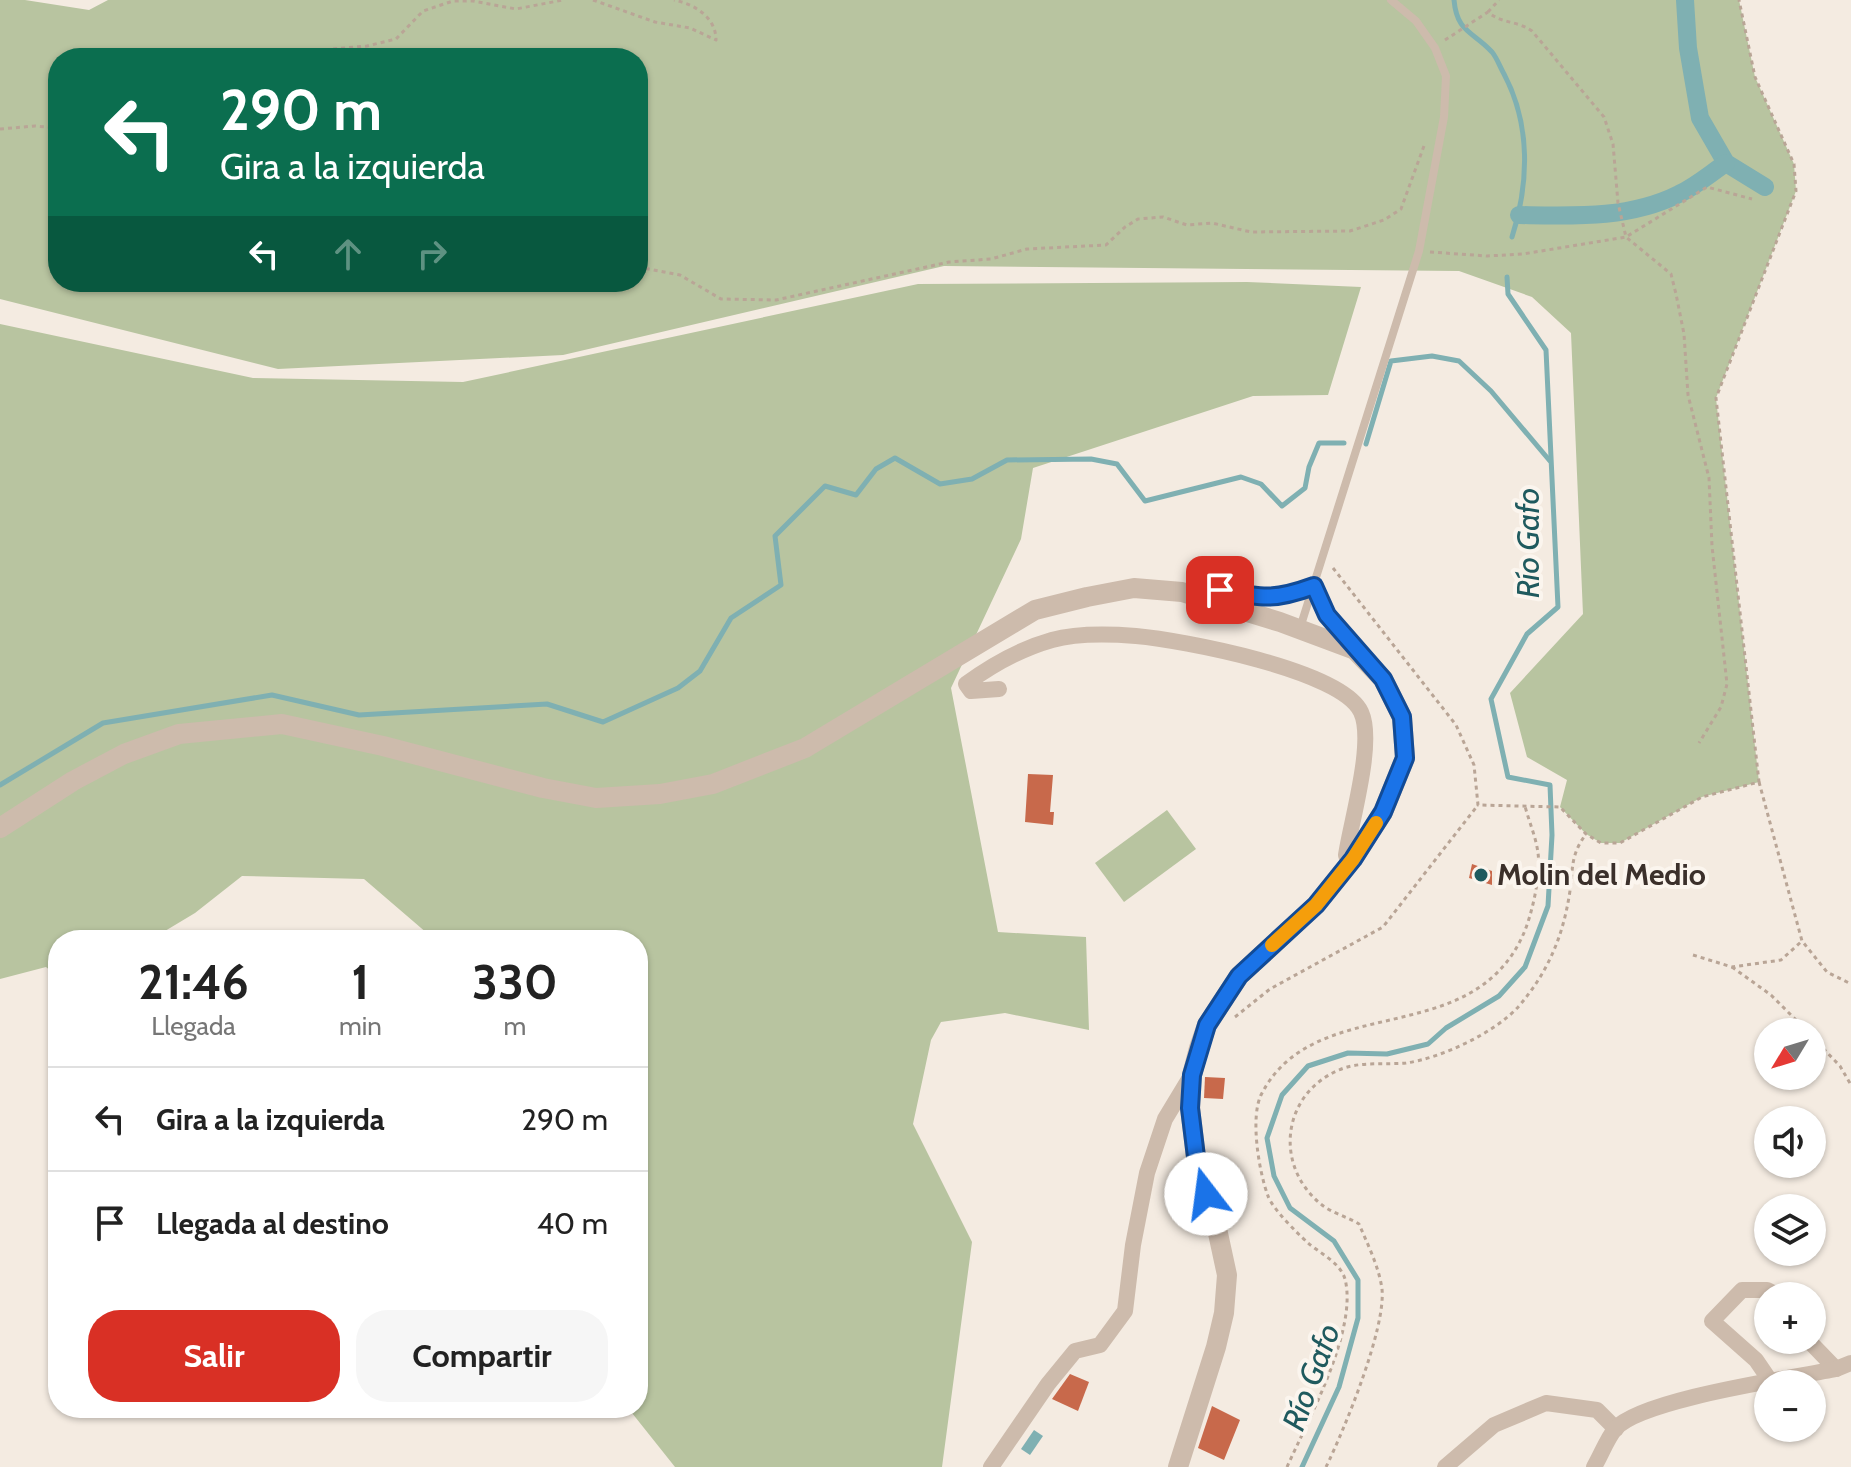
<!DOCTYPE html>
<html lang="es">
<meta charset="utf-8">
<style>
:root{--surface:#fff;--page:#f6f6f6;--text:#222;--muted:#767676;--line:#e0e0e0;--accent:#d93025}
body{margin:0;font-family:Cabin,sans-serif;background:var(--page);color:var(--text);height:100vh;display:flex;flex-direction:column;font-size:30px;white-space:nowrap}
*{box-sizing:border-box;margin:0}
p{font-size:26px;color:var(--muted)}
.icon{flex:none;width:44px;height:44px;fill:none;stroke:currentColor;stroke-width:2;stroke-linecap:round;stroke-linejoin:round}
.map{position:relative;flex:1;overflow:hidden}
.side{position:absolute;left:48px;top:930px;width:600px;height:488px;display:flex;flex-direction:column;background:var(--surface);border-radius:32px;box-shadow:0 2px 6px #0004}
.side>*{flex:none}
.hud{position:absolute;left:48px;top:48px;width:600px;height:244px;border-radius:32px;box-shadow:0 2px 6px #0004;background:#0b6e4f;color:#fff;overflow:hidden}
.needle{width:52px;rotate:232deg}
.buttons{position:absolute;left:1754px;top:1018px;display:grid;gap:16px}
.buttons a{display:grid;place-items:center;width:72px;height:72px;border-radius:50%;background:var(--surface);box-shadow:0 2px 6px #0004;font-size:40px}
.pin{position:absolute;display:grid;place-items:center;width:68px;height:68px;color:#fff;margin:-34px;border-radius:16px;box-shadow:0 4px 12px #0006}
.me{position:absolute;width:88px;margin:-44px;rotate:345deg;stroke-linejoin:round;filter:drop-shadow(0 0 6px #0008)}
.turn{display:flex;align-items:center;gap:28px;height:168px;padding:0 40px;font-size:36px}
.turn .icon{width:104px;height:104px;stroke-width:2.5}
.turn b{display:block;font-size:56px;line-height:68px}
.lanes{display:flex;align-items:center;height:76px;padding:0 40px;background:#0003;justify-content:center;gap:40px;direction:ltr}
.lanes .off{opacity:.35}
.eta{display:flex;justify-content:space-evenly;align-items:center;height:136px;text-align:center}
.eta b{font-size:48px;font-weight:700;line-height:56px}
.primary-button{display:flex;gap:16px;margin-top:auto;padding:16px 40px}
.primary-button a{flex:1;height:92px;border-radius:32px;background:var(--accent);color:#fff;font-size:32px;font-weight:700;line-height:92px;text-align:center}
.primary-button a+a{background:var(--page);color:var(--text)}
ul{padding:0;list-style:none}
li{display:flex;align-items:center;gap:24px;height:104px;padding:0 40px;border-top:2px solid var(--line)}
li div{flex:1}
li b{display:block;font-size:30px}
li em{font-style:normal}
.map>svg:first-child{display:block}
.green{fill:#b8c4a0;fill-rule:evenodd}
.water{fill:#7fb0b2}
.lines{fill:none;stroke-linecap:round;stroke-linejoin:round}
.stream{stroke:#7fb0b2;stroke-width:5}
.canal{stroke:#7fb0b2;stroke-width:18}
.building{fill:#c8694b}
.path{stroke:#b9a596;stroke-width:3;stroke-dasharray:4 4;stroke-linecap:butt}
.service{stroke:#cdbbac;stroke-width:8}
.minor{stroke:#cdbbac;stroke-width:16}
.tertiary{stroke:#cdbbac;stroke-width:20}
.route-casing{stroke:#114b97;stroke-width:20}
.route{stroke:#1a73e8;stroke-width:14}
.slow{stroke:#f59e0b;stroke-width:14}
.poi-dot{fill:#1f5a5e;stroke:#fbf5ee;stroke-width:3}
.labels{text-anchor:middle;stroke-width:8;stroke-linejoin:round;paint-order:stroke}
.poi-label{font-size:30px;font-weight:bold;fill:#3b302b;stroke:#fbf5ee;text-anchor:start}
.water-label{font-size:32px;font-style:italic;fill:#1f5a5e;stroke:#fbf5ee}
</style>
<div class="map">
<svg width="1851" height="1467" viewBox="0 0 1851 1467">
<rect width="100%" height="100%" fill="#f4ebe1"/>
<g class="green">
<path d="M 0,0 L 25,0 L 89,10 L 108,0 L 1739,0 L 1755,77 L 1794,164 L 1796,191 L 1716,398 L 1759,782 L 1702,797 L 1620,843 L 1601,843 L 1586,834 L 1560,807 L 1567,780 L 1527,757 L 1510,693 L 1583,614 L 1571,333 L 1532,297 L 1459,271 L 944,266 L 563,355 L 278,369 L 0,299 ZM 58,58 L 638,58 L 638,282 L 58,282 Z"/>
<polygon points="1247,282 1361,287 1328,395 1253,396 1033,468 1021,539 951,688 998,932 1086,937 1089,1030 1005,1013 941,1022 931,1040 913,1124 972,1242 942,1467 675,1467 628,1408 638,1408 638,940 435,940 364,879 242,876 195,913 150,940 58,940 58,977 46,967 0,979 0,324 253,378 463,382 918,284"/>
<polygon points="1167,810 1196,849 1124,902 1095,863"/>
</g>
<polygon class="water" points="1034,1430 1043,1436 1030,1455 1021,1449"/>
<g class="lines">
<g class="stream">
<path d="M 1454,0 C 1457,33 1473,31 1492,52 C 1497,58 1500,67 1504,74 C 1531,125 1529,183 1512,237"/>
<polyline points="1366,444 1391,361 1432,356 1459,361 1491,391 1550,461"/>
<polyline points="0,785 103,723 272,695 359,715 547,704 603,722 678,688 700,671 731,618 781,585 775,536 825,486 856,495 876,469 895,458 940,484 972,479 1007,460 1091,459 1117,464 1145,501 1241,477 1261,484 1282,506 1305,488 1309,467 1319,443 1344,443"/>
<polyline points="1302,1467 1339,1387 1358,1318 1358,1280 1334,1241 1290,1208 1274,1176 1267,1138 1282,1095 1308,1066 1348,1053 1387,1054 1428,1044 1446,1028 1499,996 1525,967 1548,906 1552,835 1550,785 1508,777 1491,699 1527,634 1558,607 1546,350 1508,294 1507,277"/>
</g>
<g class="canal">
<polyline points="1685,0 1688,48 1700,118 1726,163 1765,187"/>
<path d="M 1519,215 C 1573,216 1629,219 1679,194 C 1696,186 1711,173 1726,163"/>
</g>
</g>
<g class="building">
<polygon points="1028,774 1053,775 1050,812 1054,812 1053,825 1025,822"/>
<polygon points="1472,864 1492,871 1492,885 1469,878"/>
<polygon points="1205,1077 1225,1078 1223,1099 1204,1098"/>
<polygon points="1070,1374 1089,1382 1078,1411 1052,1399"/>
<polygon points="1212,1406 1240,1420 1224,1460 1198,1448"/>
</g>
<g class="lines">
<g class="path">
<path d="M 593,0 L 655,22 L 690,28 L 716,40 C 716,17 694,4 674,0"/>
<polyline points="1488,12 1499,0"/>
<path d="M 1445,40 L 1488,12 C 1502,24 1516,20 1532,31 L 1604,117 L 1613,144 L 1618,203 L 1626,237 L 1671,274 L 1676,294 L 1684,334 L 1688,395 L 1709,478 L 1712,546 L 1727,684 L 1721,707 L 1699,743"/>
<polyline points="266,58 274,56 308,58"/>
<polyline points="311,58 332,49 367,46 396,39 423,11 453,1 473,1 516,9 563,0"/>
<polyline points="0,129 35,126 58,128"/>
<polyline points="1430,252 1487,256 1523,254 1626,237 1707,187 1752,199"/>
<polyline points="638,267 680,275 721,299 776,300 949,262 991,259 1027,249 1106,245 1125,227 1138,219 1163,217 1187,225 1212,223 1251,232 1350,231 1384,220 1401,209 1425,143"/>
<polyline points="487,282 501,286 507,282"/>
<polyline points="1333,568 1456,725 1474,765 1478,805 1560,807 1586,834 1601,843 1620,843 1702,797 1759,782 1716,398 1796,191 1794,164 1755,77 1739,0"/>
<polyline points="1759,782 1802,941 1827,972 1851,984"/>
<polyline points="1693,955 1732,967 1781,960 1802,941"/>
<polyline points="1732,967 1771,995 1808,1032"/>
<polyline points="1235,1017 1270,989 1383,927 1478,805"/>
<polyline points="1812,1037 1840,1066 1851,1085"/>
<path d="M 1287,1467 C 1308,1420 1358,1330 1345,1279 C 1340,1262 1319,1253 1307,1242 C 1296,1232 1272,1208 1268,1196 C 1259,1172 1250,1118 1261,1095 C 1314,990 1470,1052 1523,935 C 1532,915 1541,875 1538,853 C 1536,837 1529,822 1525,806"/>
<path d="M 1326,1467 C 1344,1430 1386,1329 1382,1289 C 1379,1267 1368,1245 1359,1224 C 1348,1217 1332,1213 1322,1205 C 1273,1166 1282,1094 1339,1070 C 1359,1061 1384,1065 1406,1063 C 1441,1058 1495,1033 1519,1006 C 1547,973 1562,939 1569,897 C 1574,869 1569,857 1586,834"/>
</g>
<g class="service">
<path d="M 1203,591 C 1229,590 1256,601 1282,597 C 1293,595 1304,589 1314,586 L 1327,615 L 1348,641"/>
<polyline points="1300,628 1419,251 1444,117 1446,76 1435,48 1416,21 1391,0"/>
</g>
<g class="minor">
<path d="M 999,689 L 971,691 L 966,684 C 992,665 1020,649 1052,640 C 1077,633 1110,634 1136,636 C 1181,640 1342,670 1361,712 C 1375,742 1351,821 1346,855 L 1349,864"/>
<polyline points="1808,1340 1836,1369"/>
<polyline points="1771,1382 1756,1360 1712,1321 1742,1290 1767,1290 1779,1296"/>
<polyline points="991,1467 1048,1384 1075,1351 1100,1345 1125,1311 1133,1245 1147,1173 1165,1119 1191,1076"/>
<polyline points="1445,1467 1494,1425 1546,1403 1597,1410 1616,1429"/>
<path d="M 1594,1467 C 1601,1455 1607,1439 1615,1429 C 1641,1399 1792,1378 1836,1369 L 1851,1363"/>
</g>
<polyline class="tertiary" points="0,828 73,781 124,754 179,734 282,724 383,746 543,788 596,798 660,794 713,784 805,748 1035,610 1087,597 1134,588 1182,592 1280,622 1355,650 1383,679 1402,717 1405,758 1383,812 1353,859 1316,905 1239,976 1207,1025 1199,1048 1192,1075 1190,1108 1197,1165 1216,1224 1227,1275 1224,1313 1216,1347 1178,1467"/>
</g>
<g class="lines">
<g class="route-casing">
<path id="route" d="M 1206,1194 L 1197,1165 L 1190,1108 L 1192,1075 L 1207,1025 L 1239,976 L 1316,905 L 1353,859 L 1383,812 L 1405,758 L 1402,717 L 1383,679 L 1327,615 L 1314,586 C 1273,601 1262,598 1220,590"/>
</g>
<use href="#route" class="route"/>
<polyline class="slow" points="1272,945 1316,905 1353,859 1376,823"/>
</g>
<circle class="poi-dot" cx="1481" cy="875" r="8"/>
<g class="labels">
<g class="poi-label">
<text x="1497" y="885">Molin del Medio</text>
</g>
<g class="water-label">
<text transform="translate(1528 543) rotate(-90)" y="11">Río Gafo</text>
<text transform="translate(1311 1377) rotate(-70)" y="11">Río Gafo</text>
</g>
</g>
</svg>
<div class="buttons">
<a><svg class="needle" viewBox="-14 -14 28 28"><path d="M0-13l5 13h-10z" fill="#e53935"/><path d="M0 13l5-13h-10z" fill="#767676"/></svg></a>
<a><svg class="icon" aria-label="sound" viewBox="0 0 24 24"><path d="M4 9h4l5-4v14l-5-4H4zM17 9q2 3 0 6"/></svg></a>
<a><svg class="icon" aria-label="layers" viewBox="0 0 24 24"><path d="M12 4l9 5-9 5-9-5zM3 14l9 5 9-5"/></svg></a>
<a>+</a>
<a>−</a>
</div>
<div class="pin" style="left:1220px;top:590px;background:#d93025"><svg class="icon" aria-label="arrive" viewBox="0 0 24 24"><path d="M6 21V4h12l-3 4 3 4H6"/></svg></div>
<svg class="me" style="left:1206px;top:1194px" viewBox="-20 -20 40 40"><circle r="19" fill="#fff"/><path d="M0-13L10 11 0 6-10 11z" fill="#1a73e8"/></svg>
<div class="hud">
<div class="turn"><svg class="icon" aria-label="left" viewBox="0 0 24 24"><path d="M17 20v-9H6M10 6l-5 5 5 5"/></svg><div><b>290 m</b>Gira a la izquierda</div></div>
<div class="lanes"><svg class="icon" aria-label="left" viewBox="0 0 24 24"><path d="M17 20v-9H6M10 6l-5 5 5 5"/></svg><svg class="icon off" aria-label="ahead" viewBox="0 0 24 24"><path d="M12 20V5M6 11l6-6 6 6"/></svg><svg class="icon off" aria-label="right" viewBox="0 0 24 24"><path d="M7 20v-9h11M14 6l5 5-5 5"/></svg></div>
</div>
<section class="side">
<div class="eta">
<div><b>21:46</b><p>Llegada</p></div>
<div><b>1</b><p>min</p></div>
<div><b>330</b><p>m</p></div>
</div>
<ul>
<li><svg class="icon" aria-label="left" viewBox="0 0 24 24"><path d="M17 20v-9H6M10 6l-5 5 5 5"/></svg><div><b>Gira a la izquierda</b></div><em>290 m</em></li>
<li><svg class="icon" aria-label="arrive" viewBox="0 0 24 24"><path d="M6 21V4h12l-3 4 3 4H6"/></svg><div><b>Llegada al destino</b></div><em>40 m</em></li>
</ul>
<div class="primary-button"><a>Salir</a><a>Compartir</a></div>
</section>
</div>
